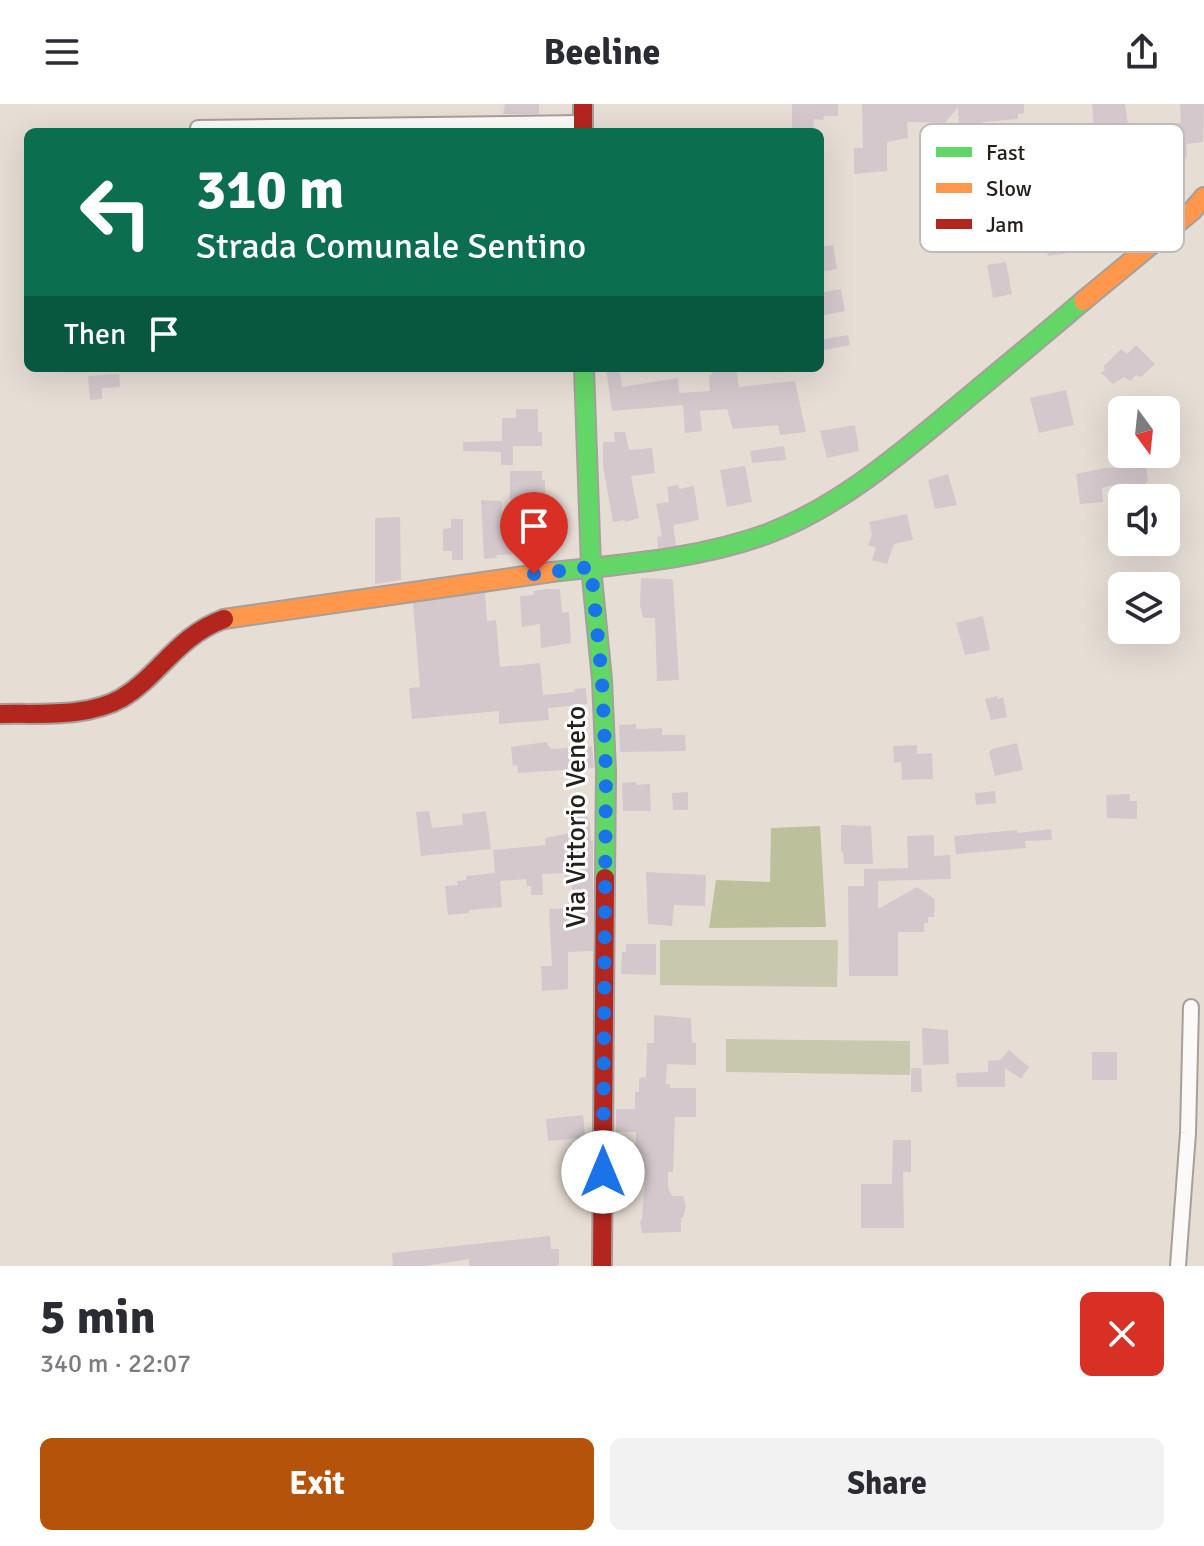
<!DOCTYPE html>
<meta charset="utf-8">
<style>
:root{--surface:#fff;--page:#f2f2f3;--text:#2b2b33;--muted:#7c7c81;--accent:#b45309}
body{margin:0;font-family:Signika,sans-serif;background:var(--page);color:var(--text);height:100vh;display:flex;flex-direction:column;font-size:30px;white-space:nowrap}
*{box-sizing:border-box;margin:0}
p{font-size:26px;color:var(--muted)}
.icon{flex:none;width:44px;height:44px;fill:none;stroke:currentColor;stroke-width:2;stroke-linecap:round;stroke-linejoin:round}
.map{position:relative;height:1162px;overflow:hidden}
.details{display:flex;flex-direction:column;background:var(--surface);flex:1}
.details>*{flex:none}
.banner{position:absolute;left:24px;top:24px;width:800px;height:244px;border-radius:12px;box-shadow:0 8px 32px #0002;background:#0b6e4f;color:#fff;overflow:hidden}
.needle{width:52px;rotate:165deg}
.tools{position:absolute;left:1108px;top:292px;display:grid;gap:16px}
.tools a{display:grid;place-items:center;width:72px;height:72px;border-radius:12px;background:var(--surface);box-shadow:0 8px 32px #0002;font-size:40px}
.pin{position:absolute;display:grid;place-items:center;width:68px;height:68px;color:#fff;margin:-82px -34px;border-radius:50% 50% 50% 0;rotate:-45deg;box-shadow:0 0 8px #0007}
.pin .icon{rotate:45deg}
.me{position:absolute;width:88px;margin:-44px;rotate:0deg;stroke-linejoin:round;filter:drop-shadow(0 0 6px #0008)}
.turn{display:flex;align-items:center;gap:28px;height:168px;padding:0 40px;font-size:36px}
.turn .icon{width:104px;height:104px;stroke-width:2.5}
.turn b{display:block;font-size:56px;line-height:68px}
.then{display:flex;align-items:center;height:76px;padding:0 40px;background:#0003;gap:16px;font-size:30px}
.round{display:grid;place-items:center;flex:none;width:84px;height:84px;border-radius:12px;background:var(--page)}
.head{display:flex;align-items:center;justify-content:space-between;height:136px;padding:0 40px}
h1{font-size:48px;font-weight:700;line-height:60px}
.action{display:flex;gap:16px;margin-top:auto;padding:16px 40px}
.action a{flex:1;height:92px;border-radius:12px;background:var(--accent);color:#fff;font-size:32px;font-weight:700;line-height:92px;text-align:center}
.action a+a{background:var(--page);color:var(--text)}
header{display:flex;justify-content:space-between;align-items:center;height:104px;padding:0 40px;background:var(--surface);font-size:36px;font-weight:700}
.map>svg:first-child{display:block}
.green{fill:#c7c8ae}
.forest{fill:#bdc19b}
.building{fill:#d4c8cd}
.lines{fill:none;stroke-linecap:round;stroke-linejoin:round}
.street-casing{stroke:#a69f9a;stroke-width:18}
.fast-casing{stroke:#a69f9a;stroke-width:22}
.slow-casing{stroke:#a69f9a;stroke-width:22}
.jam-casing{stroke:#a69f9a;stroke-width:22}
.street{stroke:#fbfaf9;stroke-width:14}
.fast{stroke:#63d668;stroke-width:18}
.slow{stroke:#ff974d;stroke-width:18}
.jam{stroke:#b3261e;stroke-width:18}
.route{stroke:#1a73e8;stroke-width:14;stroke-dasharray:0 25.2}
.labels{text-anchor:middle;stroke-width:6;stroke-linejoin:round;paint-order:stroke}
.street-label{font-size:28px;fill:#241f1a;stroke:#fff}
.key{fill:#fff;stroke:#bdbcba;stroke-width:2}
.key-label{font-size:22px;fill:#241f1a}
</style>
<header><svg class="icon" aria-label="menu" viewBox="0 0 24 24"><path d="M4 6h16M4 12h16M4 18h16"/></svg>Beeline<svg class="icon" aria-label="share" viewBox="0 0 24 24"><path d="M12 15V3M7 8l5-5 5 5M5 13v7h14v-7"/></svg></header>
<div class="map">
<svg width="1204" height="1162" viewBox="0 0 1204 1162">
<rect width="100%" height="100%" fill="#e6ddd5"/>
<g class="green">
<polygon points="660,836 838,836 837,883 660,881"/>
<polygon points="726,935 910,937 910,971 726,968"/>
</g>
<polygon class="forest" points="820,722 826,823 709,824 716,776 770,778 771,724"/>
<g class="building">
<polygon points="505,0 539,0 539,10 503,10"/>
<polygon points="792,0 838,0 838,12 824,12 823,16 814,15 813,28 792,28"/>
<polygon points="862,0 1024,0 1024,9 1018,10 1018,15 983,18 981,22 982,43 992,42 994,59 967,61 965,34 961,34 959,25 958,3 945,19 907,18 908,34 887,38 887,67 854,70 854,44 863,44"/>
<polygon points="1092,0 1125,0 1128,21 1094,25"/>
<polygon points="1180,0 1204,0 1203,38 1186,40 1187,53 1172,54 1173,19 1181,19"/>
<polygon points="1063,108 1068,125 1065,126 1068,149 1048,152 1039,114"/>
<polygon points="833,141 837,165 820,168 820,143"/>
<polygon points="1006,158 1012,190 993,194 987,161"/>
<polygon points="841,185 845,207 820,212 820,189"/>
<polygon points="848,231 850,241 820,247 820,236"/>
<polygon points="1136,241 1155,260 1141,273 1136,271 1130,277 1124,273 1113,280 1101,269 1105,266 1104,262 1121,245 1127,250"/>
<polygon points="606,264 619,264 622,283 678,274 679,289 710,287 709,271 712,271 711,264 736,264 739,283 795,277 806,328 780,331 778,321 733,325 727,305 700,307 702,327 685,329 683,301 612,307"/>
<polygon points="119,270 120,283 102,284 102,295 90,296 88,272"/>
<polygon points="1066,286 1074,321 1039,329 1030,294"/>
<polygon points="516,305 538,305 538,328 542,328 542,342 513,342 513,361 501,361 501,348 463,347 463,338 502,337 502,314 516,314"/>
<polygon points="855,321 859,347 827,354 820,327"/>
<polygon points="614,328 625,328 629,346 652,344 655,369 631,372 639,414 625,418 625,416 613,418 603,362 603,338 615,338"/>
<polygon points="784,342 786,356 752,359 750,347"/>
<polygon points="1145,356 1148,377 1146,378 1146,383 1129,385 1127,379 1108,382 1102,384 1103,398 1080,400 1076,370 1105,364 1133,363 1132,358"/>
<polygon points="745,362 752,398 727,403 720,366"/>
<polygon points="510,367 542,367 542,376 545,376 545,396 534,396 534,399 527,401 510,401"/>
<polygon points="948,370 957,401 935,405 928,376"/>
<polygon points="678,381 679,385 694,382 699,416 673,421 676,442 658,444 657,433 662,432 656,400 669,398 667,383"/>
<polygon points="481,396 502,397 501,422 545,422 544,449 496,451 497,454 484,455"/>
<polygon points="907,410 913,436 894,440 887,460 872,456 876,444 868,441 872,430 869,418"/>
<polygon points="400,413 401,476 375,480 375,414"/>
<polygon points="451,415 463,415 463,456 452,456 452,447 443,447 443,425 451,424"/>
<polygon points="641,474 671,475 673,477 679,576 657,577 655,514 643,514 640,501"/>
<polygon points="547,485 560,485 562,509 569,508 571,539 541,544 540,520 522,523 520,492 534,491 533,487"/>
<polygon points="485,488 487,517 496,516 500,563 540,559 543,591 575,588 574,585 586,584 587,600 548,604 549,616 499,620 499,607 412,615 409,584 420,583 413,499"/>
<polygon points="983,512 990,546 965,551 956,519"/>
<polygon points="997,592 997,595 1003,593 1007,613 991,616 985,595"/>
<polygon points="636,620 636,625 662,624 662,631 685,631 686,647 620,648 619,621"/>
<polygon points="546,638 551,645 592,642 594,664 518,669 517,661 513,662 511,643"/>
<polygon points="1017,639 1023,666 995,672 989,648 992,645"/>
<polygon points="917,641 917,650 932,649 933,675 902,676 901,658 894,659 893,642"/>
<polygon points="636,678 636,681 650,680 651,707 623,707 622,679"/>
<polygon points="995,687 996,699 976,701 975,689"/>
<polygon points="688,688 688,706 673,706 672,689"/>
<polygon points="1130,690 1130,697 1137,697 1137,715 1107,714 1106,691"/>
<polygon points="429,707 432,724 463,721 462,710 486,707 491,745 421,752 416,708"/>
<polygon points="585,709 590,719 591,737 593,736 593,847 568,848 568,885 542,887 541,862 552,862 549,805 573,804 572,782 566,783 565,769 542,770 543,791 531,791 531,782 527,782 526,775 500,777 502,803 469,806 469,809 448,811 445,782 458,781 457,777 466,776 466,772 495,769 493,746 546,741 545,734 570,729 570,724 573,723 572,712"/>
<polygon points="841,721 871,722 873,760 844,760 843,749 841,748"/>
<polygon points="1051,725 1052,736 1025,737 1026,744 956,750 954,732 1017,726 1018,729"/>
<polygon points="934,731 934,752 950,751 951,775 878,777 878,805 917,783 935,795 934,813 928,813 928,819 924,819 924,828 898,828 898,872 849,872 848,782 864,782 864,765 908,764 907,732"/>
<polygon points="646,768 706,771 705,802 674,801 672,822 648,820"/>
<polygon points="626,840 656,840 656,871 621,870 622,848 626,848"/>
<polygon points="654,911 691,914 692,939 696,939 696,961 667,960 666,980 670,980 670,984 696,984 696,1013 675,1013 673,1068 668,1068 668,1083 672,1092 683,1092 686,1102 683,1114 681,1114 681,1128 642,1129 640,1118 642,1115 645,1076 640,1076 640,1067 635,1067 636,1028 616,1028 616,1005 635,1005 635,988 639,988 639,974 646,973 647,939 654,939"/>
<polygon points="922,924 948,926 949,960 923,961"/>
<polygon points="1009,946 1029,963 1021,975 1005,964 1005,983 957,983 956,969 988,968 988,957 1000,956"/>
<rect x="1092" y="948" width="25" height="28"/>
<polygon points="911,964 921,964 922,988 911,988"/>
<polygon points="583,1011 585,1032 582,1034 548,1037 546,1015"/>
<polygon points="893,1036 911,1036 911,1068 903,1068 904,1124 861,1124 861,1080 892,1080"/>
<polygon points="550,1132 551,1145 559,1145 559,1160 557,1162 469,1162 469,1155 425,1162 393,1162 392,1149"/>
</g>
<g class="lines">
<g class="street-casing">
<g id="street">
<polyline points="198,24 583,19"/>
<polyline points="1178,1162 1188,1029 1191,903"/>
</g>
</g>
<g class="fast-casing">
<g id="fast">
<polyline points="584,264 591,463 602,576 606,667 605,774"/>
<path d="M 552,468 C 624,460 698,455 767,430 C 838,403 895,354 953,306 C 996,270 1040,234 1083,197"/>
</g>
</g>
<g class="slow-casing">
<g id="slow">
<polyline points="1083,197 1192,107 1204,93"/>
<polyline points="224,515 552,468"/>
</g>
</g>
<g class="jam-casing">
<g id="jam">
<polyline points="583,0 583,28"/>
<path d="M 0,610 C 39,609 87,614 122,594 C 160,571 177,532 224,515"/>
<polyline points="602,1162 605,774"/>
</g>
</g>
<use href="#street" class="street"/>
<use href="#fast" class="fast"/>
<use href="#slow" class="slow"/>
<use href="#jam" class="jam"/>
</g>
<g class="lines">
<polyline class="route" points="534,470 591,463 602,576 606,667 603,1068"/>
</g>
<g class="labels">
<g class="street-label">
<text transform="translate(575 713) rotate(-90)" y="10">Via Vittorio Veneto</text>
</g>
</g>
<rect x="920" y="20" width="264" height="128" rx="12" class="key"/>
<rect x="936" y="43" width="36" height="10" fill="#63d668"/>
<rect x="936" y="79" width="36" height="10" fill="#ff974d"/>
<rect x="936" y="115" width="36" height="10" fill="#b3261e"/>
<g class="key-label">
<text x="986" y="56">Fast</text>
<text x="986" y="92">Slow</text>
<text x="986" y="128">Jam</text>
</g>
</svg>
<div class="tools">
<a><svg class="needle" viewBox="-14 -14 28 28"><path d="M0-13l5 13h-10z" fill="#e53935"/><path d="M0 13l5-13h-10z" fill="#7c7c81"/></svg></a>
<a><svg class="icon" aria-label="sound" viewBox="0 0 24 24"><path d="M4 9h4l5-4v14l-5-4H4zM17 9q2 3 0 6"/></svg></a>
<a><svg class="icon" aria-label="layers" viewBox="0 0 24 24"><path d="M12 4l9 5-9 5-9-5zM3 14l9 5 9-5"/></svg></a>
</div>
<div class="pin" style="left:534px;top:470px;background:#d93025"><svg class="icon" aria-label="arrive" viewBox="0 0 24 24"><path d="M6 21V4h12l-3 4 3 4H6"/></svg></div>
<svg class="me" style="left:603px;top:1068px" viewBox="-20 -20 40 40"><circle r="19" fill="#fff"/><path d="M0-13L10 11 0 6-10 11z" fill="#1a73e8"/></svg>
<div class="banner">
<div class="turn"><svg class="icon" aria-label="left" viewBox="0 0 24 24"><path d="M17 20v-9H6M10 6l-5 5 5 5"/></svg><div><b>310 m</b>Strada Comunale Sentino</div></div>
<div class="then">Then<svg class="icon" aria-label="arrive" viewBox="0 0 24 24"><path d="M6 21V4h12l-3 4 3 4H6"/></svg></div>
</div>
</div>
<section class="details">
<div class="head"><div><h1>5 min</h1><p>340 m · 22:07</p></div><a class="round" style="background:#d93025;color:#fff"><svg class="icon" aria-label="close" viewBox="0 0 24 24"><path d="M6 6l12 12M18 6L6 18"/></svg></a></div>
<div class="action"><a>Exit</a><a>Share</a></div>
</section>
